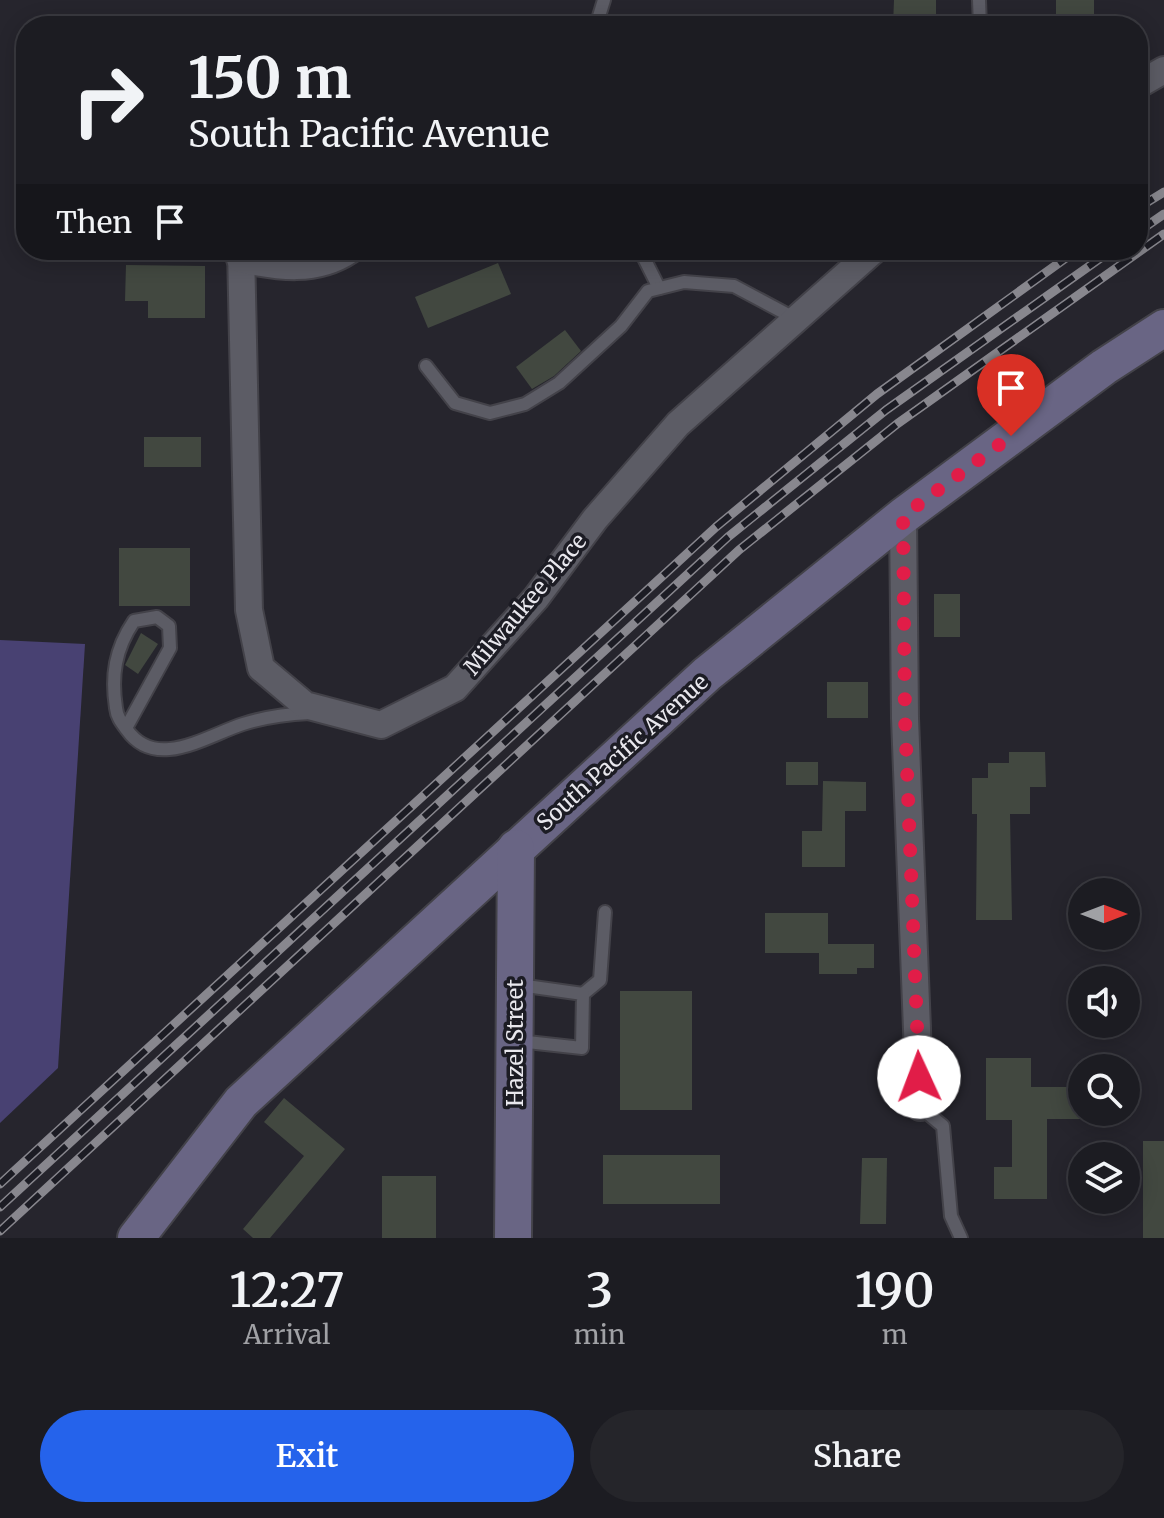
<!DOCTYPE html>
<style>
:root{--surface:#1c1c22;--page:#25252a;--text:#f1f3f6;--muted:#a0a1a5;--line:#3a3a40;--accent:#2563eb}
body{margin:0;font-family:Merriweather,serif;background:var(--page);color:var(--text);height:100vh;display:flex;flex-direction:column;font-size:30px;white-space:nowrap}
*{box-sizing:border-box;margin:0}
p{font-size:26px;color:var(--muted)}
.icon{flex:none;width:44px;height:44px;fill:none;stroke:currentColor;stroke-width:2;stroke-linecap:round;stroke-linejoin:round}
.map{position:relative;height:1238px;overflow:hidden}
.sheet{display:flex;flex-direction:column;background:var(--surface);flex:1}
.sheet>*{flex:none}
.guide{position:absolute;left:16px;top:16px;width:1132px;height:244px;border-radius:32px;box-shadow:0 4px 20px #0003,0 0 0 2px var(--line);background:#1c1c22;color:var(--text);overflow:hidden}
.needle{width:52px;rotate:90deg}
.fabs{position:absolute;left:1068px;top:878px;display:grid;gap:16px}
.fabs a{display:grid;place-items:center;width:72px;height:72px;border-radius:50%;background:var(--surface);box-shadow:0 4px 20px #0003,0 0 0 2px var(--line);font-size:40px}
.pin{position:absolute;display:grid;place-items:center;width:68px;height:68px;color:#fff;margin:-82px -34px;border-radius:50% 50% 50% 0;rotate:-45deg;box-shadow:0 0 8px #0007}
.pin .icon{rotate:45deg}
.me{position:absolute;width:88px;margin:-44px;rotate:358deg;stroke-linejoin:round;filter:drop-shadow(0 0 6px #0008)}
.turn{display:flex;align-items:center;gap:28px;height:168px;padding:0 40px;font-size:36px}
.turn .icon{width:104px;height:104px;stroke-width:2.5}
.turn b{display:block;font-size:56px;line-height:68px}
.then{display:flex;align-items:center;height:76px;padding:0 40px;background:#0003;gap:16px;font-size:30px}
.eta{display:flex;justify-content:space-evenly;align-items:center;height:136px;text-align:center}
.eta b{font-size:48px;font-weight:600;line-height:56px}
.cta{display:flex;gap:16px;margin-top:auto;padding:16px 40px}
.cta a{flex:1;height:92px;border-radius:48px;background:var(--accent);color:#fff;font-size:32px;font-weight:600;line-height:92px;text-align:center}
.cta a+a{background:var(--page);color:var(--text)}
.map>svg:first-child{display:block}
.green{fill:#484172}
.building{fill:#424840}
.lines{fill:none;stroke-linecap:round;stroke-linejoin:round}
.lane-casing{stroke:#434249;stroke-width:16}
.street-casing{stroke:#434249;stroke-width:30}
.secondary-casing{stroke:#434249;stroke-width:40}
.lane{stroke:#5c5c65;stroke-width:12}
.street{stroke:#5c5c65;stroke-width:26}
.secondary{stroke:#696584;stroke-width:36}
.rail-casing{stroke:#88878e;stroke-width:9}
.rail{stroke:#1c1c24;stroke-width:6;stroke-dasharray:18;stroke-linecap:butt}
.route{stroke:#e11d48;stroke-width:14;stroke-dasharray:0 25.2}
.labels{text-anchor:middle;stroke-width:7;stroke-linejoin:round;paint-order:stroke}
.street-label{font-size:22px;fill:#e9e8ee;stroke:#1c1c24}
</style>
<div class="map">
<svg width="1164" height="1238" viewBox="0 0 1164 1238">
<rect width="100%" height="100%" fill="#26252d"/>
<polygon class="green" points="0,640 85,644 58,1068 0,1123"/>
<g class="building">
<polygon points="894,0 936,0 936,26 893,26"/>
<rect x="1056" y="0" width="38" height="24"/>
<polygon points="498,263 511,294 428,328 415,297"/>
<polygon points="126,265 205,266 205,318 148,318 148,301 125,301"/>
<polygon points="565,330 581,351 554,376 532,389 516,367"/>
<rect x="144" y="437" width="57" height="30"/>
<rect x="119" y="548" width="71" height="58"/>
<rect x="934" y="594" width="26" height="43"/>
<polygon points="141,633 158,644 138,674 125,665"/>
<rect x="827" y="682" width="41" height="36"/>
<polygon points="1009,752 1045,752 1046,787 1030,787 1030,814 1010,814 1012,920 976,920 977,814 972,814 972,778 988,778 988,763 1009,763"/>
<rect x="786" y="762" width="32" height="23"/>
<polygon points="823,781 866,782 866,811 845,811 845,867 802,867 802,831 822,831"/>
<polygon points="765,913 828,913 828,944 874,944 874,968 857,968 857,974 819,974 819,953 765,953"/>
<rect x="620" y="991" width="72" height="119"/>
<polygon points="986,1058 1031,1058 1031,1087 1082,1087 1082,1119 1047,1119 1047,1199 994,1199 994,1167 1012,1167 1012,1120 986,1120"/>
<polygon points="284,1098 345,1149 270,1238 253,1238 243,1229 304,1156 264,1122"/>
<rect x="1143" y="1141" width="21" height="97"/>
<rect x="603" y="1155" width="117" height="49"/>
<polygon points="862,1158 887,1158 886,1224 860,1224"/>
<rect x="382" y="1176" width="54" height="62"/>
</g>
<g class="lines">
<g class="lane-casing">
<g id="lane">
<polyline points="979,0 980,26"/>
<polyline points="596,26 604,0"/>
<polyline points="640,250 659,288"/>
<polyline points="426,366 455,403 490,413 525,404 559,383 621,326 648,291 684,282 734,286 794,318"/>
<path d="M 126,728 L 170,648 L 169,626 L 157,617 L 134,621 C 115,649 111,676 116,708 C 117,717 121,722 127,730 C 156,771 206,736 243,724 C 265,717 287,714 310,713"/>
<polyline points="583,994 600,980 605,912"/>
<polyline points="518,1041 582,1048 583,994 519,985"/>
<polyline points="920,1107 943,1126 951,1216 961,1238"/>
</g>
</g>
<g class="street-casing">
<g id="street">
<polyline points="1138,85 1164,70"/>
<polyline points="241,250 249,610 261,668 305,705 381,725 455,688 536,598 595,519 678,424 874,250"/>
<path d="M 240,259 C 278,267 316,273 350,250"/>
<polyline points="903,516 905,718 920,1107"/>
</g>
</g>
<g class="secondary-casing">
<g id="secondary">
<polyline points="136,1238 241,1102 707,674 903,516 1104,367 1164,328"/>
<polyline points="513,1238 516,848"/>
</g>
</g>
<use href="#lane" class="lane"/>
<use href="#street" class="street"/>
<use href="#secondary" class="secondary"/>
<g class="rail-casing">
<g id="rail">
<polyline points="1138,208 1164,192"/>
<polyline points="1138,232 1164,214"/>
<polyline points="0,1184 716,527 877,394 1077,250"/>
<polyline points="0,1207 728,537 886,410 1112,250"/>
<polyline points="0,1231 739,550 897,424 1164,234"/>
</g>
</g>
<use href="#rail" class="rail"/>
</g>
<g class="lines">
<polyline class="route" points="919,1077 905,718 903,516 1011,436"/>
</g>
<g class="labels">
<g class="street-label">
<text transform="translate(525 604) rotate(-50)" y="8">Milwaukee Place</text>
<text transform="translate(622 752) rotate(-42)" y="8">South Pacific Avenue</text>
<text transform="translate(515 1043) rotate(-90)" y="8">Hazel Street</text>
</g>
</g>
</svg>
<div class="fabs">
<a><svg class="needle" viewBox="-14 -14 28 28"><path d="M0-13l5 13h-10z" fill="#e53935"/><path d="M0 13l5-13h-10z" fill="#a0a1a5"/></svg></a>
<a><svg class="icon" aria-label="sound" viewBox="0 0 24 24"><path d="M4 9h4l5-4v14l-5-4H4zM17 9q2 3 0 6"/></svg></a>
<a><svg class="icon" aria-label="search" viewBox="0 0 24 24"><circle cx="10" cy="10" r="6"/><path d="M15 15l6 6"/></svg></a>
<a><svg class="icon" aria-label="layers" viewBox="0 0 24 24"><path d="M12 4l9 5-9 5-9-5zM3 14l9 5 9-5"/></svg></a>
</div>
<div class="pin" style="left:1011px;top:436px;background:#d93025"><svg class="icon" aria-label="arrive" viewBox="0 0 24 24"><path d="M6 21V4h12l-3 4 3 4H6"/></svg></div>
<svg class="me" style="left:919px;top:1077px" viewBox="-20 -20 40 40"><circle r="19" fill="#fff"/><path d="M0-13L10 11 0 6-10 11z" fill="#e11d48"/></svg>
<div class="guide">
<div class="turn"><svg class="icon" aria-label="right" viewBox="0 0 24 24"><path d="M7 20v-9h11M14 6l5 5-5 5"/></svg><div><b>150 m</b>South Pacific Avenue</div></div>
<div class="then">Then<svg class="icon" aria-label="arrive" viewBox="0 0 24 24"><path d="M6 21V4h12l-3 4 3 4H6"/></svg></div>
</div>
</div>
<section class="sheet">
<div class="eta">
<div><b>12:27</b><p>Arrival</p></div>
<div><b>3</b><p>min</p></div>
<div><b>190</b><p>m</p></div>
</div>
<div class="cta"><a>Exit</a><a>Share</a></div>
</section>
